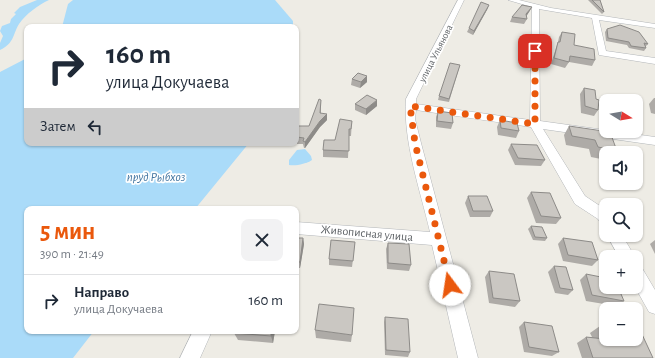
<!DOCTYPE html>
<html lang="ru">
<meta charset="utf-8">
<style>
:root{--surface:#fff;--page:#f2f2f3;--text:#1f2937;--muted:#747a83;--line:#e0e1e3;--accent:#ea580c}
body{margin:0;font-family:"Alegreya Sans",sans-serif;background:var(--page);color:var(--text);height:100vh;display:flex;flex-direction:column;font-size:15px;white-space:nowrap}
*{box-sizing:border-box;margin:0}
p{font-size:13px;color:var(--muted)}
.icon{flex:none;width:22px;height:22px;fill:none;stroke:currentColor;stroke-width:2;stroke-linecap:round;stroke-linejoin:round}
.map{position:relative;flex:1;overflow:hidden}
.side{position:absolute;left:24px;top:206px;width:275px;height:128px;display:flex;flex-direction:column;background:var(--surface);border-radius:8px;box-shadow:0 1px 3px #0004}
.side>*{flex:none}
.top-card{position:absolute;left:24px;top:24px;width:275px;height:122px;border-radius:8px;box-shadow:0 1px 3px #0004;background:#fff;color:var(--text);overflow:hidden}
.needle{width:26px;rotate:101deg}
.fabs{position:absolute;left:599px;top:94px;display:grid;gap:8px}
.fabs a{display:grid;place-items:center;width:44px;height:44px;border-radius:8px;background:var(--surface);box-shadow:0 1px 3px #0004;font-size:20px}
.pin{position:absolute;display:grid;place-items:center;width:34px;height:34px;color:#fff;margin:-17px;border-radius:8px;box-shadow:0 2px 6px #0006}
.me{position:absolute;width:44px;margin:-22px;rotate:346deg;stroke-linejoin:round;filter:drop-shadow(0 0 3px #0008)}
.turn{display:flex;align-items:center;gap:14px;height:84px;padding:0 16px;font-size:18px}
.turn .icon{width:52px;height:52px;stroke-width:2.5}
.turn b{display:block;font-size:28px;line-height:34px}
.then{display:flex;align-items:center;height:38px;padding:0 16px;background:#0003;gap:8px;font-size:15px}
.round{display:grid;place-items:center;flex:none;width:42px;height:42px;border-radius:8px;background:var(--page)}
.headline{display:flex;align-items:center;justify-content:space-between;height:68px;padding:0 16px}
h1{font-size:24px;font-weight:600;line-height:30px;color:var(--accent)}
ul{padding:0;list-style:none}
li{display:flex;align-items:center;gap:12px;height:52px;padding:0 16px;border-top:1px solid var(--line)}
li div{flex:1}
li b{display:block;font-size:15px}
li em{font-style:normal}
.map>svg:first-child{display:block}
.water{fill:#aadbf9}
.lines{fill:none;stroke-linecap:round;stroke-linejoin:round}
.minor-casing{stroke:#b3b6b9;stroke-width:1}
.minor{fill:#fff;fill-rule:evenodd}
.wall{fill:#aeaba7}
.shaded-wall{fill:#8d8b88}
.building{fill:#cac7c2;stroke:#8d8b88}
.route{stroke:#ea580c;stroke-width:7;stroke-dasharray:0 12.6}
.labels{text-anchor:middle;stroke-width:3.5;stroke-linejoin:round;paint-order:stroke}
.far-street-label{font-size:10px;fill:#5d6165;stroke:#fff}
.street-label{font-size:12px;fill:#5d6165;stroke:#fff}
.water-label{font-size:13px;font-style:italic;fill:#4577a2;stroke:#fff}
</style>
<div class="map">
<svg width="655" height="358" viewBox="0 0 655 358">
<rect width="100%" height="100%" fill="#eeece5"/>
<g class="water">
<path d="M 37,0 L 49,0 C 38,5 26,14 19,24 C 13,33 15,43 0,50 L 0,43 L 3,36 L 0,31 L 2,26 L 10,23 L 11,19 L 16,14 L 14,13 L 20,7 Z"/>
<polygon points="73,0 275,0 293,21 293,27 62,27 68,4"/>
<polygon points="27,58 27,143 249,143 195,209 27,209 27,331 94,331 73,358 0,358 0,72"/>
<path d="M 305,149 L 311,156 L 312,160 C 306,164 296,166 289,165 L 289,160 L 297,150 Z"/>
</g>
<g class="lines">
<g class="minor-casing">
<g id="minor">
<path d="M 458,0 L 464,0 L 416,99 L 416,104 L 530,120 L 532,7 L 508,0 L 519,0 L 551,8 L 655,24 L 655,28 L 599,20 L 606,51 L 655,58 L 655,64 L 599,55 L 592,18 L 539,9 L 540,121 L 655,137 L 655,145 L 543,129 L 585,196 L 606,210 L 606,226 L 601,224 L 598,219 L 575,204 L 531,127 L 416,110 L 415,119 L 421,143 L 478,358 L 458,358 L 432,245 L 296,234 L 296,222 L 430,232 C 420,189 403,142 406,99 Z"/>
<polygon points="607,235 622,235 635,257 619,257"/>
<polygon points="636,266 642,268 655,290 655,314 649,312 635,287"/>
<polygon points="193,331 212,331 200,358 180,358"/>
</g>
</g>
<use href="#minor" class="minor"/>
</g>
<g class="wall">
<polygon points="588,0 600,0 604,12 602,14"/>
<polygon points="532,7 529,12 526,16 527,19 524,24 510,22 512,17"/>
<polygon points="488,8 473,35 467,32 469,28"/>
<polygon points="607,29 648,44 645,47 646,48 644,51 629,48 627,45 606,41 605,32"/>
<polygon points="562,32 574,45 595,60 592,66 569,62 565,68 551,64 556,48 558,42 559,37"/>
<polygon points="460,65 449,102 438,100 439,96"/>
<polygon points="367,76 367,82 360,88 351,85 352,79"/>
<polygon points="584,88 596,99 598,110 594,116 581,113 580,94"/>
<polygon points="622,95 639,98 642,110 637,117 636,117 636,101 618,101"/>
<polygon points="654,98 655,98 655,114 651,113 649,104"/>
<polygon points="321,100 321,113 327,120 320,127 305,148 304,148 303,144 297,144 297,137 309,126"/>
<polygon points="355,104 377,106 366,115 355,110"/>
<polygon points="438,111 453,123 451,129 436,127 436,117"/>
<polygon points="500,120 519,131 516,138 498,135 497,127"/>
<polygon points="352,121 351,136 349,136 348,158 323,157 323,150 335,140"/>
<polygon points="569,126 617,151 615,153 606,153 606,160 591,157 589,149 566,145 564,135"/>
<polygon points="511,144 545,160 541,166 515,165 508,150"/>
<polygon points="531,192 561,218 556,224 536,223 527,198"/>
<polygon points="468,196 493,211 490,217 470,217 465,203"/>
<polygon points="531,226 547,238 545,241 533,240 528,229"/>
<polygon points="296,238 303,238 304,244 300,268 296,268"/>
<polygon points="563,238 598,260 592,266 563,261 558,244"/>
<polygon points="655,240 655,254 650,244"/>
<polygon points="355,242 352,267 329,265 329,259"/>
<polygon points="388,243 411,265 409,271 387,269 386,249"/>
<polygon points="554,266 573,290 568,295 555,293 548,272"/>
<polygon points="489,271 520,301 515,307 489,303 485,277"/>
<polygon points="586,274 624,301 616,306 586,301 580,280"/>
<polygon points="385,317 410,352 408,357 385,355 384,322"/>
<polygon points="524,322 559,352 552,356 524,352 519,327"/>
<polygon points="600,326 653,358 582,358 577,343 586,337 592,337 590,333"/>
<polygon points="315,330 352,335 351,342 316,338"/>
<polygon points="235,331 275,331 273,343 238,340 234,333"/>
</g>
<g class="shaded-wall">
<polygon points="489,5 488,8 473,35 474,31"/>
<polygon points="532,7 529,12 524,20 526,14"/>
<polygon points="367,76 367,82 360,88 361,82"/>
<polygon points="377,100 377,106 366,115 366,109"/>
<polygon points="327,114 327,120 320,127 305,148 305,142 320,121"/>
<polygon points="303,238 304,244 300,268 300,262"/>
<polygon points="271,331 275,331 273,343 271,336"/>
</g>
<g class="building">
<polygon points="592,0 600,0 604,12"/>
<polygon points="481,2 489,5 474,31 469,28"/>
<polygon points="522,5 532,7 526,14 527,19 512,17"/>
<polygon points="620,25 639,32 648,44 644,43 646,48 631,46 629,42 608,38 607,29"/>
<polygon points="562,32 575,34 574,45 594,49 595,60 570,56 569,62 554,58 558,42 560,42"/>
<polygon points="450,63 460,65 449,99 439,96"/>
<polygon points="358,73 367,76 361,82 352,79"/>
<polygon points="584,88 595,90 596,99 599,100 598,110 585,106"/>
<polygon points="367,95 377,100 366,109 355,104"/>
<polygon points="622,95 639,98 642,110 636,109 636,101 624,101"/>
<polygon points="319,99 321,100 320,113 327,114 320,121 305,142 303,141 304,138 297,137 298,126 309,126"/>
<polygon points="438,111 452,113 453,123 437,121"/>
<polygon points="340,119 352,121 351,129 349,129 349,151 323,150 324,140 335,140"/>
<polygon points="500,120 517,123 519,131 501,128"/>
<polygon points="569,126 610,132 617,151 598,147 595,140 572,136"/>
<polygon points="511,144 537,145 545,160 518,158"/>
<polygon points="531,192 550,193 561,218 541,216"/>
<polygon points="468,196 487,196 493,211 473,211"/>
<polygon points="531,226 542,227 547,238 535,237"/>
<polygon points="296,238 303,238 300,262 296,262"/>
<polygon points="563,238 592,242 598,260 568,255"/>
<polygon points="331,240 355,242 353,261 329,259"/>
<polygon points="388,243 409,244 411,265 388,263"/>
<polygon points="554,266 566,267 573,290 560,288"/>
<polygon points="489,271 514,274 520,301 493,298"/>
<polygon points="586,274 606,278 606,287 618,287 624,301 592,295"/>
<polygon points="319,304 354,308 352,335 315,330"/>
<polygon points="385,317 408,319 410,352 386,350"/>
<polygon points="524,322 552,326 559,352 529,347"/>
<polygon points="600,326 606,327 606,339 636,339 636,330 640,330 653,358 593,358 586,337 605,339"/>
<polygon points="235,331 271,331 271,336 234,333"/>
</g>
<g class="lines">
<polyline class="route" points="450,285 415,143 410,106 535,124 535,51"/>
</g>
<g class="labels">
<g class="far-street-label">
<text transform="translate(435 53) rotate(-63)" y="4">улица Ульянова</text>
</g>
<g class="street-label">
<text transform="translate(367 233) rotate(5)" y="4">Живописная улица</text>
</g>
<g class="water-label">
<text x="156" y="181">пруд Рыбхоз</text>
</g>
</g>
</svg>
<div class="fabs">
<a><svg class="needle" viewBox="-14 -14 28 28"><path d="M0-13l5 13h-10z" fill="#e53935"/><path d="M0 13l5-13h-10z" fill="#747a83"/></svg></a>
<a><svg class="icon" aria-label="sound" viewBox="0 0 24 24"><path d="M4 9h4l5-4v14l-5-4H4zM17 9q2 3 0 6"/></svg></a>
<a><svg class="icon" aria-label="search" viewBox="0 0 24 24"><circle cx="10" cy="10" r="6"/><path d="M15 15l6 6"/></svg></a>
<a>+</a>
<a>−</a>
</div>
<div class="pin" style="left:535px;top:51px;background:#d93025"><svg class="icon" aria-label="arrive" viewBox="0 0 24 24"><path d="M6 21V4h12l-3 4 3 4H6"/></svg></div>
<svg class="me" style="left:450px;top:285px" viewBox="-20 -20 40 40"><circle r="19" fill="#fff"/><path d="M0-13L10 11 0 6-10 11z" fill="#ea580c"/></svg>
<div class="top-card">
<div class="turn"><svg class="icon" aria-label="right" viewBox="0 0 24 24"><path d="M7 20v-9h11M14 6l5 5-5 5"/></svg><div><b>160 m</b>улица Докучаева</div></div>
<div class="then">Затем<svg class="icon" aria-label="left" viewBox="0 0 24 24"><path d="M17 20v-9H6M10 6l-5 5 5 5"/></svg></div>
</div>
<section class="side">
<div class="headline"><div><h1>5 мин</h1><p>390 m · 21:49</p></div><a class="round"><svg class="icon" aria-label="close" viewBox="0 0 24 24"><path d="M6 6l12 12M18 6L6 18"/></svg></a></div>
<ul>
<li><svg class="icon" aria-label="right" viewBox="0 0 24 24"><path d="M7 20v-9h11M14 6l5 5-5 5"/></svg><div><b>Направо</b><p>улица Докучаева</p></div><em>160 m</em></li>
</ul>
</section>
</div>
